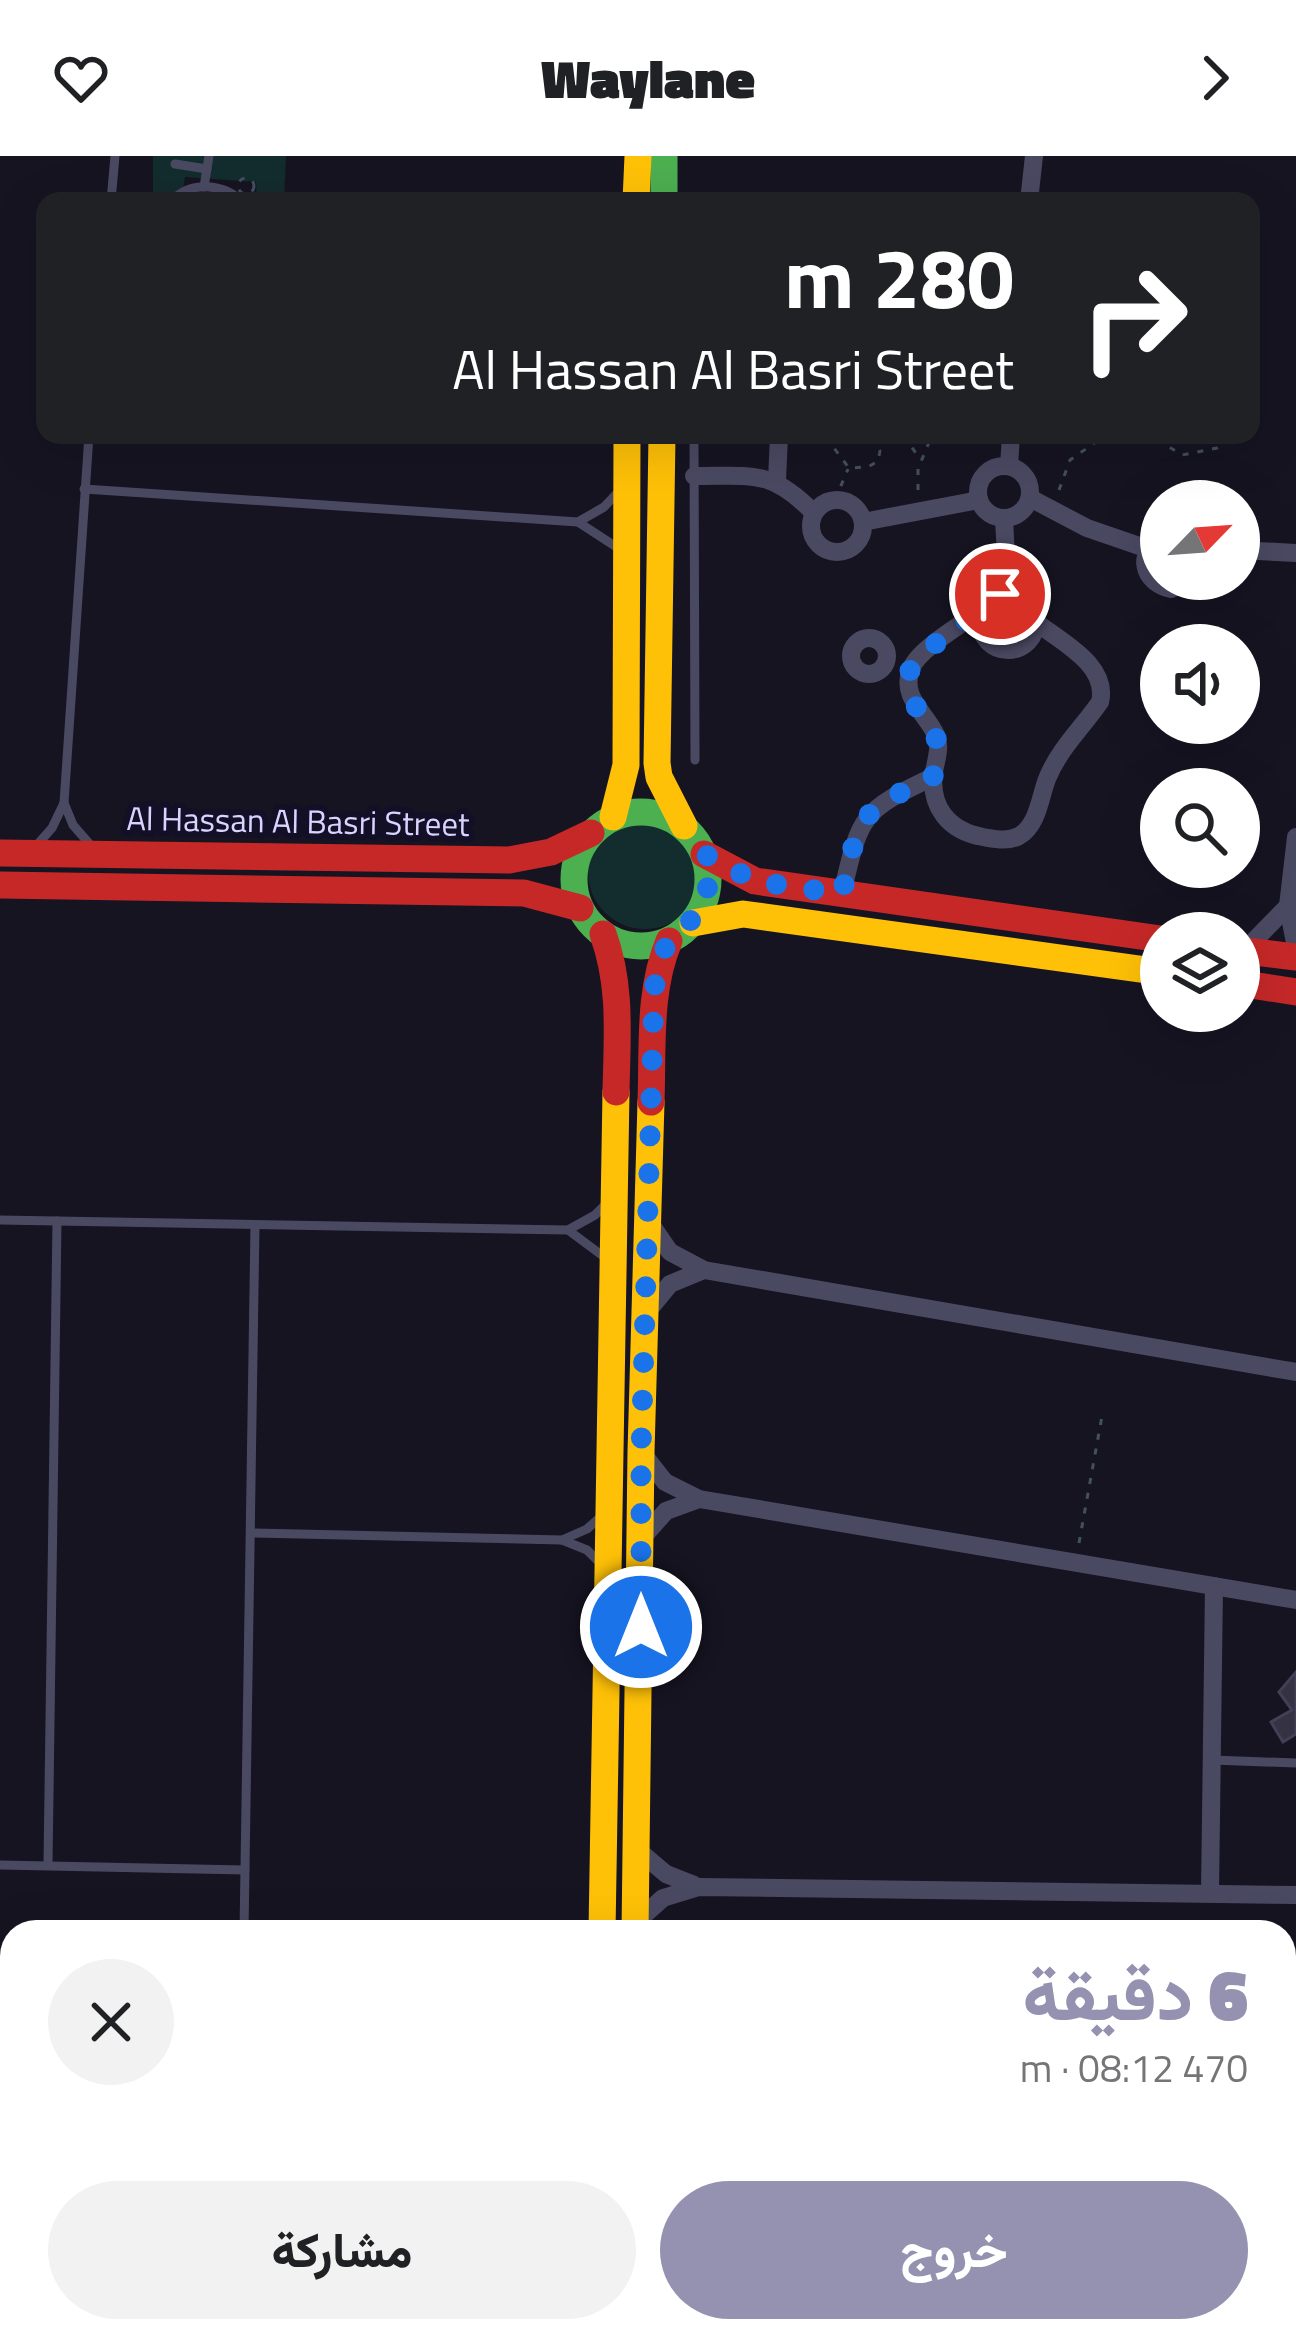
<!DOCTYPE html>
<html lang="ar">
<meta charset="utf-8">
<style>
:root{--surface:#fff;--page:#f2f2f2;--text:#202124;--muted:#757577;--accent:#9591b1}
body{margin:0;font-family:"Titillium Web",Vazirmatn,sans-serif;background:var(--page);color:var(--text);direction:rtl;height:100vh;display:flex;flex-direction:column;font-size:45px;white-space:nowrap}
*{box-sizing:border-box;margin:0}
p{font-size:39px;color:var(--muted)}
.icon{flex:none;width:66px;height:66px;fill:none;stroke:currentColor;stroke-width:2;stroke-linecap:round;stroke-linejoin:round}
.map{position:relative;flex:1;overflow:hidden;direction:ltr}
.drawer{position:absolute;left:0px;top:1764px;width:1296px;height:423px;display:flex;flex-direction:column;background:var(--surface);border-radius:36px 36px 0 0;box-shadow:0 12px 48px #0002;direction:rtl}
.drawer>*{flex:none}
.banner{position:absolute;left:36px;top:36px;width:1224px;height:252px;border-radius:24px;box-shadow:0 12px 48px #0002;direction:rtl;background:#202124;color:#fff;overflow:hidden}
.needle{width:78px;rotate:65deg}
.fabs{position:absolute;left:1140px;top:324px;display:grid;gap:24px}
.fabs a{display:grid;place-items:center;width:120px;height:120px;border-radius:50%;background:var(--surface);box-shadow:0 12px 48px #0002;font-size:60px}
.pin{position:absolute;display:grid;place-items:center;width:102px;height:102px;color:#fff;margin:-51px;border:6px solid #fff;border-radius:50%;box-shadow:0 3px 12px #0007}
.me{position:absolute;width:132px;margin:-66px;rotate:0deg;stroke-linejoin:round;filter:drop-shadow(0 0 9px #0008)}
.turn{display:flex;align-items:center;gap:42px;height:252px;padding:0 48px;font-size:54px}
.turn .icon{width:156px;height:156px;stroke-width:2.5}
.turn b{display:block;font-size:84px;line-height:102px}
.round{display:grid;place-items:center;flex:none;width:126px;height:126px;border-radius:63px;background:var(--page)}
.head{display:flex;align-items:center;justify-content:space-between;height:204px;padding:0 48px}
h1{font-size:72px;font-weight:800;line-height:90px;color:var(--accent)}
.cta{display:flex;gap:24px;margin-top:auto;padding:24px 48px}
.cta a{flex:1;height:138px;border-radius:72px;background:var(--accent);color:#fff;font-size:48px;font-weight:800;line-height:138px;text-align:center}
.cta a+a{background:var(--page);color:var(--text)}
header{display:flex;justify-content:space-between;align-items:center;height:156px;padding:0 48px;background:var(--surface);font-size:54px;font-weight:800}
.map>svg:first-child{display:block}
.green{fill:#132c2d}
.building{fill:#343243;stroke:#433f54;stroke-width:3}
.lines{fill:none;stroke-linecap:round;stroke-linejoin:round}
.path{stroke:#44505f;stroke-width:3;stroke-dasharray:6 9;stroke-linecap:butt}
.lane{stroke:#4a4962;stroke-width:9}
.street{stroke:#4a4962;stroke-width:18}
.fast{stroke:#4caf50;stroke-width:27}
.slow{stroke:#ffc107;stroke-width:27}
.jam{stroke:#c62828;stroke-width:27}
.route{stroke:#1a73e8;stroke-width:21;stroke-dasharray:0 37.8}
.labels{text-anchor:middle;stroke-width:12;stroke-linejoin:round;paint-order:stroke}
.street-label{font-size:33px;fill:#d9d4ff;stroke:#130f26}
</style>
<header><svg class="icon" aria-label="forward" viewBox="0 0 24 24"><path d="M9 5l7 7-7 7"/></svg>Waylane<svg class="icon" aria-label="heart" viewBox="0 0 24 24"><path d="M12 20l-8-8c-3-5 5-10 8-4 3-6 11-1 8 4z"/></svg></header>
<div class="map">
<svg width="1296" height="2185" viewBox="0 0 1296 2185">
<rect width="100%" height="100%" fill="#161421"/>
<g class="green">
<polygon points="153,0 286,0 284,45 257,45 256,26 185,21 181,45 153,45"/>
<circle cx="645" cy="716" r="57"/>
</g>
<polygon class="building" points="1296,1516 1296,1578 1283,1586 1271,1566 1292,1554 1279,1536"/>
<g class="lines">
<g class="path">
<circle cx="246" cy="30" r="8"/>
<polyline points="830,279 831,288 849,312 868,311 878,305 880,295 871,279"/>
<polyline points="904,279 919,302"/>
<polyline points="1163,279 1166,289 1182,299 1217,292 1231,279"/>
<polyline points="918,334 918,313 932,279"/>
<polyline points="1059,334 1070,304 1106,279"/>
<polyline points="835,344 848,313"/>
<polyline points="1079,1387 1102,1260"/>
</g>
<g class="lane">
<polyline points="175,8 207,13"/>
<polyline points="204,31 209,0"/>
<polyline points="111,45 115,0"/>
<path d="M 172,45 C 189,25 223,27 241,45"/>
<polyline points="694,279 695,604"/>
<polyline points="84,333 578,366 621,394"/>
<polyline points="578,366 604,351 621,333"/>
<polyline points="64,647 73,669 93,692"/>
<polyline points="36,690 52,672 64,647 89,279"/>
<polyline points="0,1064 568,1074 595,1059 609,1045"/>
<polyline points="568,1074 607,1103"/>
<polyline points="253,1377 562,1384 587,1394 602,1409"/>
<polyline points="562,1384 587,1373 603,1359"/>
<polyline points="1212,1604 1296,1607"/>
<polyline points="48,1708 57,1065"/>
<polyline points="0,1709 245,1714"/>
<polyline points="244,1776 255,1069"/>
<polyline points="0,2026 12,2026"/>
<polyline points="244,2185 245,2175"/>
<polyline points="562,2185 592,2180"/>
</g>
<g class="street">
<polyline points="1029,45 1034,0"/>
<circle cx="1004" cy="336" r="26"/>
<polyline points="1009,310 1011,279"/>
<path d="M 694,320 C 753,320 771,313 814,357"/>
<polyline points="777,325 779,279"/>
<polyline points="1030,342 1087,372 1148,393"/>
<circle cx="837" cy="370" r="26"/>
<polyline points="1004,363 1008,437"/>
<polyline points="863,366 979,344"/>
<path d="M 1161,382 C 1135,398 1143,427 1171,433 L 1191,423"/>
<polyline points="1239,394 1296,397"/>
<circle cx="1008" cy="466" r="28"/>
<path d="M 981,454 C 963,468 918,493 911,513 C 900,541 926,557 936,579 C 941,591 936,604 934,616 C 929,651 949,675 983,681 C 995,683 1008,686 1019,680 C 1038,669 1040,641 1047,623 C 1059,593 1082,572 1100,546 C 1109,509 1061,486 1036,466"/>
<circle cx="869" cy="500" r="18"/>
<polyline points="1296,681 1288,750 1296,792"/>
<path d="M 842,738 C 860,660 860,655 933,621"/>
<polyline points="1245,794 1288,750"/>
<polyline points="648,1064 670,1096 704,1114 1296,1216"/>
<polyline points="647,1156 670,1128 704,1114"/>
<polyline points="643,1298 665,1326 699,1343 1296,1444"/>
<polyline points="642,1382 666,1355 699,1343"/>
<polyline points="639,1695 666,1718 694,1729"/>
<polyline points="1210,1737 1214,1430"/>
<polyline points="635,1767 663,1742 699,1731 1296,1739"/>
<polyline points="1284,2112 1296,2112"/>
</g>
<g class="fast">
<polyline points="664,0 664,45"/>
<circle cx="641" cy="723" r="67"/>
</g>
<g class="slow">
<polyline points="636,45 638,0"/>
<polyline points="662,279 657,607 659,621 684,670"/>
<polyline points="613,661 626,609 627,279"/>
<polyline points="693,767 743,758 1161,816"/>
<polyline points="602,1776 616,936"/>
<polyline points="635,1776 641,1296 651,946"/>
<polyline points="630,2175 630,2185"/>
</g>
<g class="jam">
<polyline points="0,697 509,704 551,696 591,677"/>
<polyline points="704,698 755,725 1161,783"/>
<polyline points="0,729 524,737 580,752"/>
<path d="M 603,778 C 622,830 617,881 616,936"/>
<polyline points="1239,794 1296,801"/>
<polyline points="1239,827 1296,836"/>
<path d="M 651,946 C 653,892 648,835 669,785"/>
<polyline points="597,2175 597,2185"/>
</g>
</g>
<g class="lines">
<path class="route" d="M 641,1471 L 641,1297 L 654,839 C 655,822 659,795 672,783 C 702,754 715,743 704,698 L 755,725 L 842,738 C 860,657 858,656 933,621 L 938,590 L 935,578 L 911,543 L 910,514 L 921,499 L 1000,438"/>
</g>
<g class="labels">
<g class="street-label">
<text transform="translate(298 665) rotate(1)" y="12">Al Hassan Al Basri Street</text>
</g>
</g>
</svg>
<div class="fabs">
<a><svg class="needle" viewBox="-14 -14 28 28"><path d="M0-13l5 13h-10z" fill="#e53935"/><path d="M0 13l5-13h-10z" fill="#757577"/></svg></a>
<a><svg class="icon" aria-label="sound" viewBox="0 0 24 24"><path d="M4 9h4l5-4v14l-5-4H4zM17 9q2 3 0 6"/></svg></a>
<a><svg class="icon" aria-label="search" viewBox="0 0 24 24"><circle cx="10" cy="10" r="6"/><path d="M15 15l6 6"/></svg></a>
<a><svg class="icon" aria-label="layers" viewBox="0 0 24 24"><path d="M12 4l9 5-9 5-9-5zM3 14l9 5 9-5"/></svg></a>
</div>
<div class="pin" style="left:1000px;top:438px;background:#d93025"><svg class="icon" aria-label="arrive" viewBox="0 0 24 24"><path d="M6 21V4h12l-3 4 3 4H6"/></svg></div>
<svg class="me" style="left:641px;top:1471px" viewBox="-20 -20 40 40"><circle r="17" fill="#1a73e8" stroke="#fff" stroke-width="3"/><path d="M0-11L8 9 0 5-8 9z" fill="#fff"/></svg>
<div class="banner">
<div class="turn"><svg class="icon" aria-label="right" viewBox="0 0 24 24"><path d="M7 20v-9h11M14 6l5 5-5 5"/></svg><div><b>280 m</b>Al Hassan Al Basri Street</div></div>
</div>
<section class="drawer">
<div class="head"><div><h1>6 دقيقة</h1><p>470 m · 08:12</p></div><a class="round"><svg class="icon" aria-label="close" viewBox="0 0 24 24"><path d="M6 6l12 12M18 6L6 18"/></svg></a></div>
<div class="cta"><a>خروج</a><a>مشاركة</a></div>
</section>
</div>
